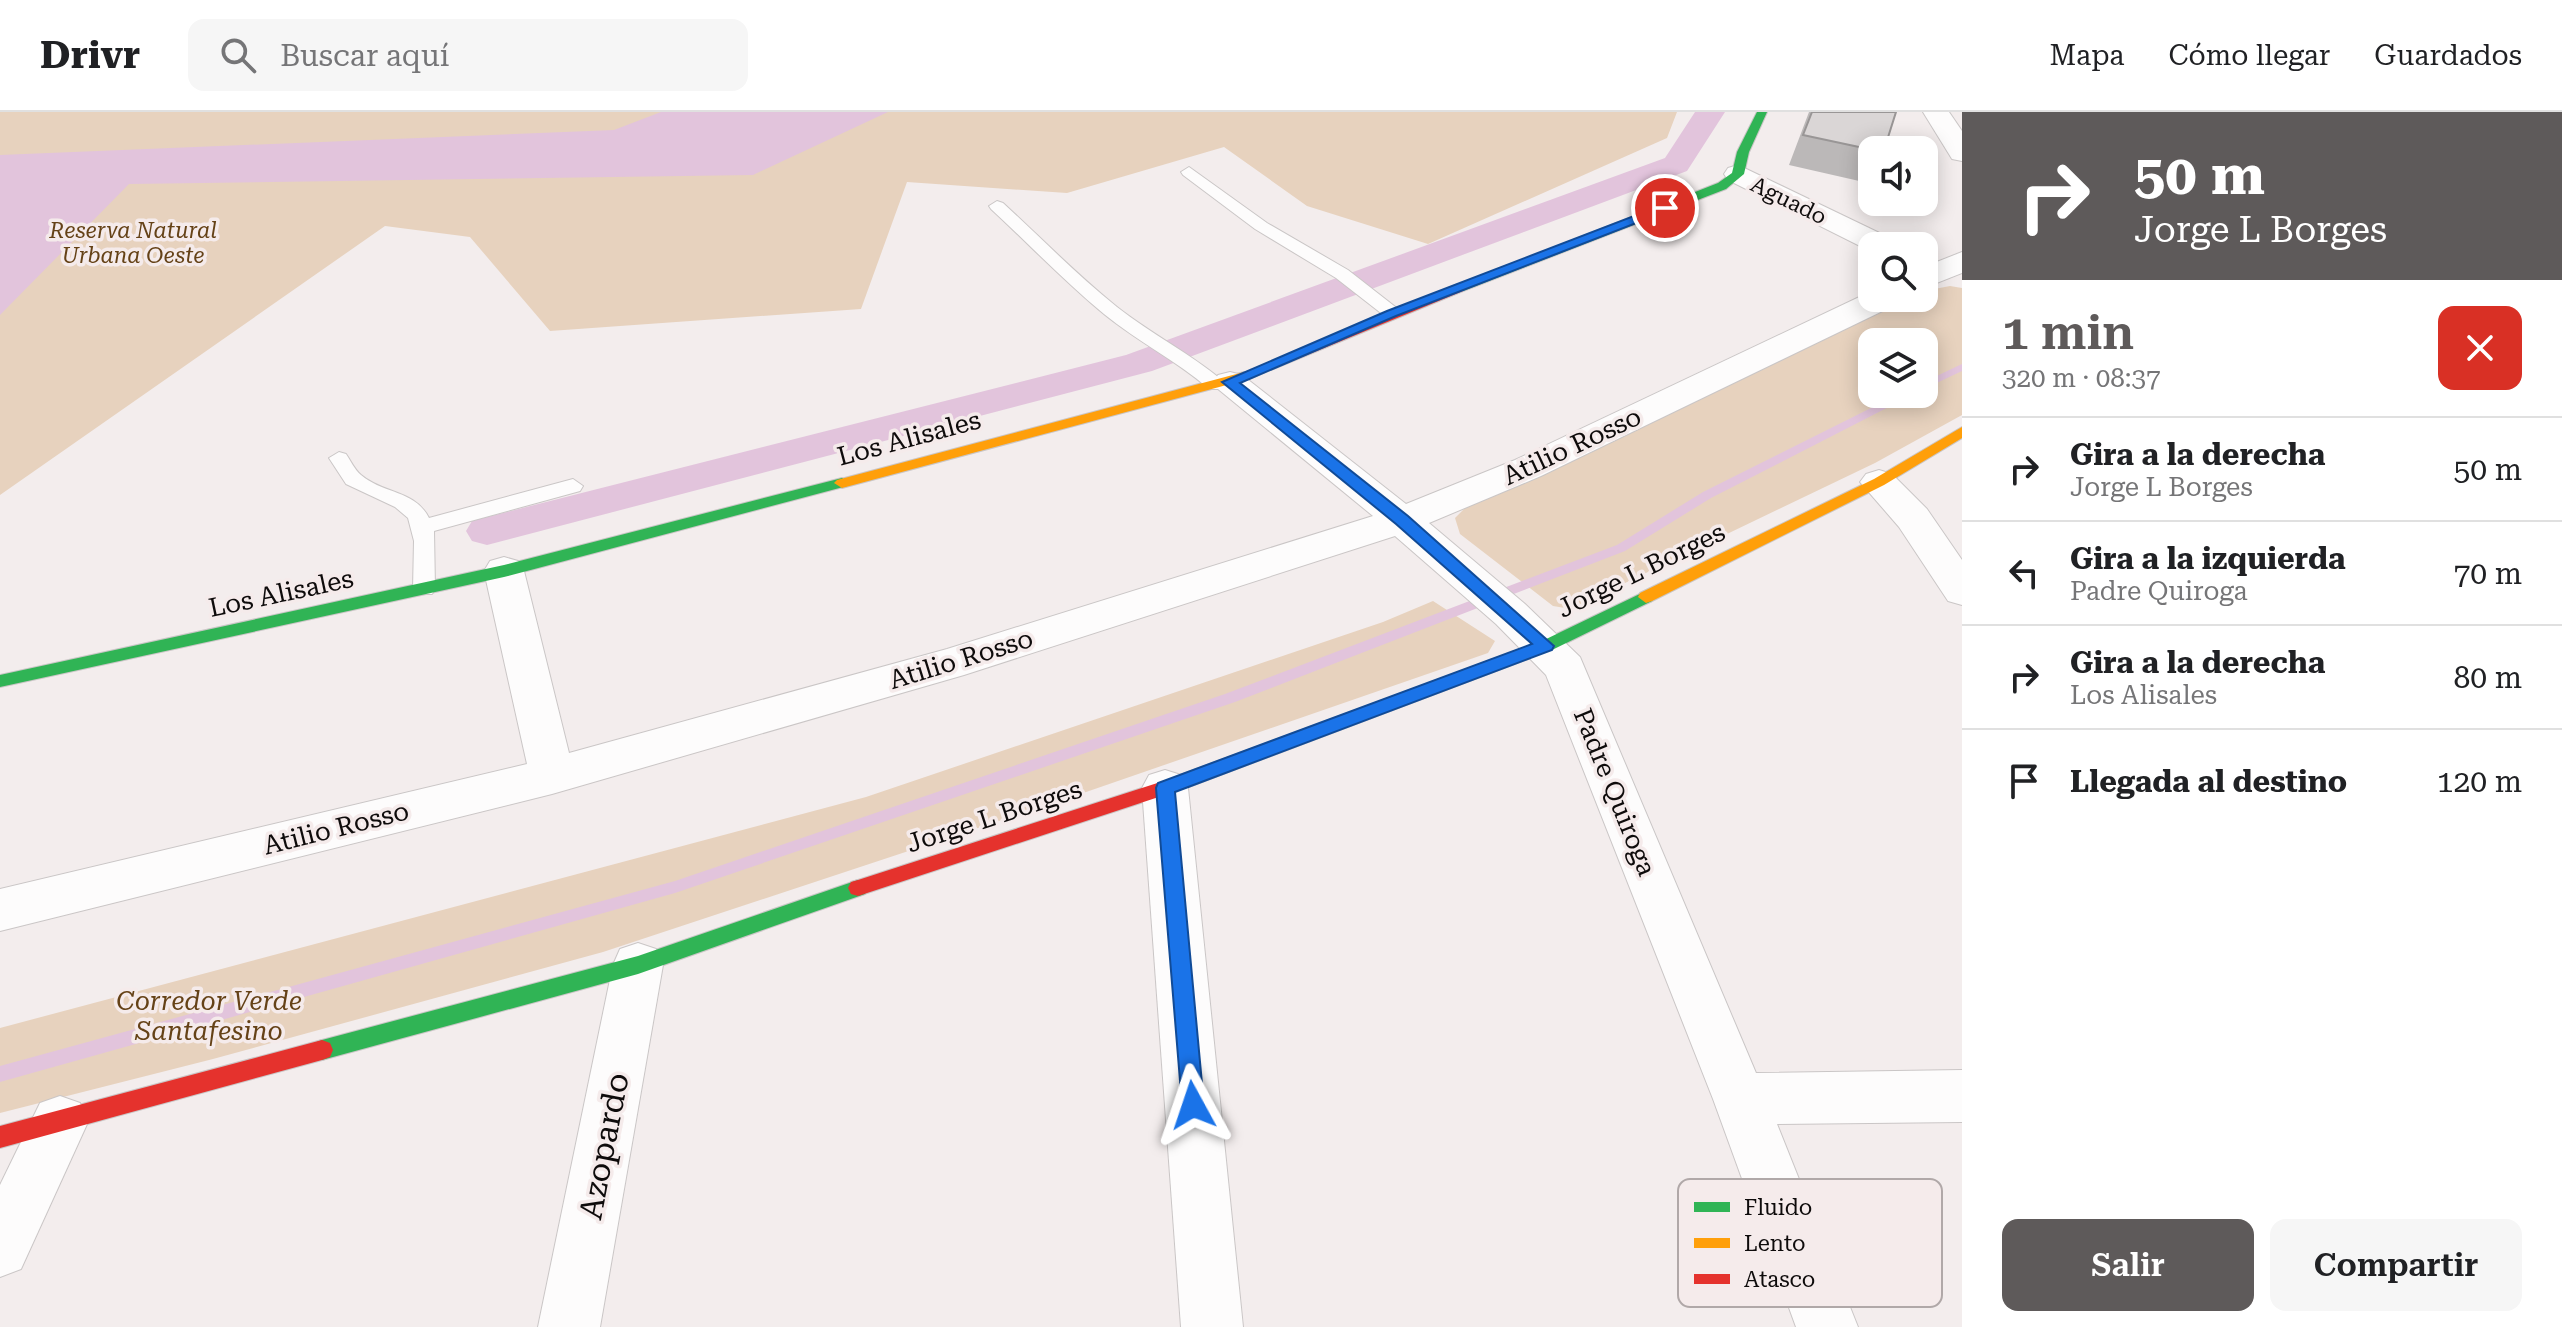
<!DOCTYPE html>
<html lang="es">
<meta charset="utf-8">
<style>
:root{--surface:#fff;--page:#f6f6f6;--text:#202124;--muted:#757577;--line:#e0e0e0;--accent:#5e5a5a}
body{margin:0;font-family:"Roboto Serif",serif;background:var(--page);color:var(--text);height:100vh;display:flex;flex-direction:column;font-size:30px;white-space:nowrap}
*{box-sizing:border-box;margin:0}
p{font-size:26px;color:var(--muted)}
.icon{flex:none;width:44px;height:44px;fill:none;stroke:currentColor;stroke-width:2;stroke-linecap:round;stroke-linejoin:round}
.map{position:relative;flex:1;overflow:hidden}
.side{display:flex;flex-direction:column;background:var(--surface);width:600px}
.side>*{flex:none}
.top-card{background:#5e5a5a;color:#fff;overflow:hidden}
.buttons{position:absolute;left:1858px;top:24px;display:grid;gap:16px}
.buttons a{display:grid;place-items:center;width:80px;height:80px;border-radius:16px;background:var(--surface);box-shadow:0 4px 20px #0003;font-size:40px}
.pin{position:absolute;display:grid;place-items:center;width:68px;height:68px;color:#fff;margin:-34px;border:4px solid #fff;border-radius:50%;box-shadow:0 2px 8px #0007}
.me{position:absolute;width:88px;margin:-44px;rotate:355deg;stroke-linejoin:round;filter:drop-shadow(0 0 6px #0008)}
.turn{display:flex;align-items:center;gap:28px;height:168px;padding:0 40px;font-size:36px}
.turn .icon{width:104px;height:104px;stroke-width:2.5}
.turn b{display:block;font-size:56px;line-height:68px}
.round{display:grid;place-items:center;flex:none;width:84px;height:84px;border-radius:16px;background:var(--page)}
.headline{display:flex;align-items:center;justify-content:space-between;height:136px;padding:0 40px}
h1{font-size:48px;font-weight:600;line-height:60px;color:var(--accent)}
.action{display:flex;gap:16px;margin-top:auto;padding:16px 40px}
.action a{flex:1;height:92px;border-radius:16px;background:var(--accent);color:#fff;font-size:32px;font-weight:600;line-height:92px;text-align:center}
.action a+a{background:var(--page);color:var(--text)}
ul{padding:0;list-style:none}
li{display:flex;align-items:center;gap:24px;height:104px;padding:0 40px;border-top:2px solid var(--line)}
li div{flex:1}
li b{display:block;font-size:30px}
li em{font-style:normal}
header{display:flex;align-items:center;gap:48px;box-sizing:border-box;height:112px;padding:0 40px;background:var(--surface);border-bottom:2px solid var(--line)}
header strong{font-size:38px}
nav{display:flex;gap:44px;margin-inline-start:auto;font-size:28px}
.search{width:560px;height:72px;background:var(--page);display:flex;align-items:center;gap:20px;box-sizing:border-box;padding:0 28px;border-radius:16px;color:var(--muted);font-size:30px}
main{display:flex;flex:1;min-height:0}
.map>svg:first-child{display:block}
.green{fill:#e7d2be;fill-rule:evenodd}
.water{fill:#e2c4dc}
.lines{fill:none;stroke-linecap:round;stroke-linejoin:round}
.stream{fill:#e2c4dc;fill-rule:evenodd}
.canal{fill:#e2c4dc;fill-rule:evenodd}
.lane-casing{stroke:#cac6c6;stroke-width:2}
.street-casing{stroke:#cac6c6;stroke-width:2}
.fast-casing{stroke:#cac6c6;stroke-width:2}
.slow-casing{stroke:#cac6c6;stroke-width:2}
.jam-casing{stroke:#cac6c6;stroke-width:2}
.lane{fill:#fdfcfc;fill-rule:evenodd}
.street{fill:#fdfcfc;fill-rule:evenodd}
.fast{fill:#30b455;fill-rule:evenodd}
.slow{fill:#ff9f0a;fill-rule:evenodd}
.jam{fill:#e5322d;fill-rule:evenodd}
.wall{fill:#bbb8b8}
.building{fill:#dad6d6;stroke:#999696;stroke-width:2}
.route{fill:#1a73e8;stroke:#114b97;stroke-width:2}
.labels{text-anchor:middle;stroke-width:7;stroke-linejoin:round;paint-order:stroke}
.far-street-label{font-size:22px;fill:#0e0b0b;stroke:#f5ebeb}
.far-park-label{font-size:22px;font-style:italic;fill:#654217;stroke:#f5ebeb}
.street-label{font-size:26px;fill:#0e0b0b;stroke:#f5ebeb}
.park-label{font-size:26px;font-style:italic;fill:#654217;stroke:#f5ebeb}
.near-street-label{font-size:32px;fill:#0e0b0b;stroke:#f5ebeb}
.key{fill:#f5ebeb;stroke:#b0a8a8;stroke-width:2}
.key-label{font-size:22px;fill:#0e0b0b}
</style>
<header>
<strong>Drivr</strong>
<div class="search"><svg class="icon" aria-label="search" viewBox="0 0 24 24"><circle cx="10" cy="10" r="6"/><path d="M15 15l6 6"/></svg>Buscar aquí</div>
<nav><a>Mapa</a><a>Cómo llegar</a><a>Guardados</a></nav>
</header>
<main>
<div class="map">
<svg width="1962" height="1215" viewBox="0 0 1962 1215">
<rect width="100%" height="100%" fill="#f3eded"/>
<g class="green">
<polygon points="0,0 1677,0 1667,26 1428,132 1307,94 1224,35 1067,81 907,70 861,197 550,219 470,125 385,114 0,383"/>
<path d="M 1950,174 L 1962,176 L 1962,303 L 1875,351 L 1571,497 L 1553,494 L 1460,422 L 1455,406 L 1469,392 L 1909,186 L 1924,186 L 1924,179 ZM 1872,230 L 1924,230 L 1924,282 L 1872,282 Z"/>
<polygon points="1433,489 1495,529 1488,541 1063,688 603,840 213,947 0,1001 0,916 866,685 1383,510"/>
</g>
<polygon class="water" points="661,0 888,0 753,63 129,72 0,203 0,43 614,18"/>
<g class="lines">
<g class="stream">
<polygon points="1962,252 1962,259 1924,277 1924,270"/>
<polygon points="1899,282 1914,282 1711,386 1625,439 1235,590 675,781 0,970 0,954 675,769 1225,582 1617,433 1703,380"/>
</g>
<polygon class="canal" points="1695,0 1725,0 1687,59 1152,259 487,433 472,429 466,419 472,409 487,405 1126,243 1665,46"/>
<g class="lane-casing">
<g id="lane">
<polygon points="1189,55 1267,111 1348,158 1398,197 1401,201 1398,205 1386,205 1336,166 1255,117 1183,63 1181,60"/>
<path d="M 997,89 L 1003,91 C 1040,125 1077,163 1117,195 C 1151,222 1190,241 1223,269 L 1225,273 L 1223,277 L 1209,277 C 1176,248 1138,230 1104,202 C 1065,170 1029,132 991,97 L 989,94 Z"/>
<path d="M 339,340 L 346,342 C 351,349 354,357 361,363 C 383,382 415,378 429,406 L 573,367 L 583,374 L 580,379 L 434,419 L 435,477 L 432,482 L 416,482 L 413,477 L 414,429 L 408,406 L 395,395 L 346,372 L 329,346 Z"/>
</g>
</g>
<g class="street-casing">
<g id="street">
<polygon points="1923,0 1949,0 1962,19 1962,49 1952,47"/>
<polygon points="1738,53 1894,128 1898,134 1872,134 1872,140 1728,68 1724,62 1728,56"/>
<polygon points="1962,140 1962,161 1924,176 1924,155"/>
<polygon points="1872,179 1872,186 1900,186 1895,193 1541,364 1429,411 1525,492 1580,545 1756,961 1962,958 1962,1010 1777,1012 1858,1215 1796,1215 1713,987 1546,563 1496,512 1395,424 964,563 552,682 0,819 0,777 527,652 484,459 490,449 504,445 518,449 524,459 569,641 947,537 1373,404 1218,277 1213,270 1218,263 1230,260 1242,263 1406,392 1515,348"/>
<polygon points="1879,358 1892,362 1927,397 1962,448 1962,493 1948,489 1899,415 1860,370 1866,362"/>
<polygon points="1165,658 1181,663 1188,676 1243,1215 1181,1215 1142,676 1149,663"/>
<polygon points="638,831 656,837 663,853 600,1215 538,1215 613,853 620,837"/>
<polygon points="60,984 80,991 88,1010 21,1157 0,1165 0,1073 40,991"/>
</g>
</g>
<g class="fast-casing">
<g id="fast">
<polygon points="1757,0 1767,0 1749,40 1744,62 1726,77 1463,179 1451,176 1718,71 1732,61 1737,40"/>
<polygon points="842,366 850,371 847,374 504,465 0,575 0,563 504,453"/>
<polygon points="1646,479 1652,481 1654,485 1652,489 1552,538 1186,676 1172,676 1170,671 1172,666 1540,530"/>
<polygon points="858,768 865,770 868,776 865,782 638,862 322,948 314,945 311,938 314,931 322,928 638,844"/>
</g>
</g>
<g class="slow-casing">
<g id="slow">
<polygon points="1244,260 1249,261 1249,267 842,376 834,371 837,368"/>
<polygon points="1962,315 1962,326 1884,373 1652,489 1646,491 1638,485 1640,481 1874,367"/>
</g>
</g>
<g class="jam-casing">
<g id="jam">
<polygon points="1458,172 1463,173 1463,179 1249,267 1244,268 1237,264"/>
<polygon points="1179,664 1186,666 1188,671 1186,676 858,784 851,782 848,776 851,770 858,768"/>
<polygon points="322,928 330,931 333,938 330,945 322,948 0,1036 0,1014"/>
</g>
</g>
<use href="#lane" class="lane"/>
<use href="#street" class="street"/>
<use href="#fast" class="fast"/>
<use href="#slow" class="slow"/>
<use href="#jam" class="jam"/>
</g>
<polygon class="wall" points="1809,0 1896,0 1872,38 1872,63 1868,71 1789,53"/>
<polygon class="building" points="1812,0 1896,0 1884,38 1873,38 1803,23"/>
<polygon class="route" points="1665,92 1672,96 1670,98 1396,204 1240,271 1408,404 1554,534 1552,538 1175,680 1204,993 1201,1001 1193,1004 1185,1001 1182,993 1156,676 1158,671 1532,532 1396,412 1222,270 1387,199"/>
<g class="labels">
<g class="far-street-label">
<text transform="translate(1789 88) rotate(26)" y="8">Aguado</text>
</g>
<g class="far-park-label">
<text x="133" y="126">Reserva Natural<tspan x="133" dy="25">Urbana Oeste</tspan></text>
</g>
<g class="street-label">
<text transform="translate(909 326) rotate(-15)" y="9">Los Alisales</text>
<text transform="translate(1572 334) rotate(-25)" y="9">Atilio Rosso</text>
<text transform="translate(1641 458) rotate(-26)" y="9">Jorge L Borges</text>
<text transform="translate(281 481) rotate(-12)" y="9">Los Alisales</text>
<text transform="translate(961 547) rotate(-17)" y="9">Atilio Rosso</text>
<text transform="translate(1615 680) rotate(68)" y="9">Padre Quiroga</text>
<text transform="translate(994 704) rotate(-18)" y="9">Jorge L Borges</text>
<text transform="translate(336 716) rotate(-14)" y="9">Atilio Rosso</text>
</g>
<g class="park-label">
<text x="209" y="898">Corredor Verde<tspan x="209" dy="30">Santafesino</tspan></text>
</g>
<g class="near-street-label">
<text transform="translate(604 1034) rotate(-79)" y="11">Azopardo</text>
</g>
</g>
<rect x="1678" y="1067" width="264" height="128" rx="12" class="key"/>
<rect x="1694" y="1090" width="36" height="10" fill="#30b455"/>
<rect x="1694" y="1126" width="36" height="10" fill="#ff9f0a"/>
<rect x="1694" y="1162" width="36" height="10" fill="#e5322d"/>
<g class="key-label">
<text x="1744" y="1103">Fluido</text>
<text x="1744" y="1139">Lento</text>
<text x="1744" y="1175">Atasco</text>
</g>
</svg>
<div class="buttons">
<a><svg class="icon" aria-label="sound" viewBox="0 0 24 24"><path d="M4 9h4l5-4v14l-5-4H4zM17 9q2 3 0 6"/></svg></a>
<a><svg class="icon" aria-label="search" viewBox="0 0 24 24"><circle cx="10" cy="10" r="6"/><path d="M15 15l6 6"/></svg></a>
<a><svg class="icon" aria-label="layers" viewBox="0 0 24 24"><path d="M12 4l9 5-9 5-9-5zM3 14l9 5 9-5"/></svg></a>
</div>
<div class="pin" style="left:1665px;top:96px;background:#d93025"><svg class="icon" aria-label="arrive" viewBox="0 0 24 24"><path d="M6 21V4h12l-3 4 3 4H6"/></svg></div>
<svg class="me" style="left:1193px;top:993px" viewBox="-20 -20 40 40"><path d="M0-17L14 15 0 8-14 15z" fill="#1a73e8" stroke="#fff" stroke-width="4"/></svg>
</div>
<section class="side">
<div class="top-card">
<div class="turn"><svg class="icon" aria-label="right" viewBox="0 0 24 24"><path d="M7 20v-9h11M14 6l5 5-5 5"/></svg><div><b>50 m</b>Jorge L Borges</div></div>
</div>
<div class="headline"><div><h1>1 min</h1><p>320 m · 08:37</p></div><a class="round" style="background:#d93025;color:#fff"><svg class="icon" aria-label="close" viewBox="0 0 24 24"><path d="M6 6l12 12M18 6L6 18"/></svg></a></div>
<ul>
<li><svg class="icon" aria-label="right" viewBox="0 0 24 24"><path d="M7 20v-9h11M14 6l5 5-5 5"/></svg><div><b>Gira a la derecha</b><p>Jorge L Borges</p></div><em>50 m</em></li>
<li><svg class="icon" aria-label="left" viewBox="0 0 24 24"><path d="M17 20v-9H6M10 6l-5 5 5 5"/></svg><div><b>Gira a la izquierda</b><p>Padre Quiroga</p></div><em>70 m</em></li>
<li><svg class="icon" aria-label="right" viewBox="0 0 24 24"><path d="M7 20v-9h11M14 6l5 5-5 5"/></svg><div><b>Gira a la derecha</b><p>Los Alisales</p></div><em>80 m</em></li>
<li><svg class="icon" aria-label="arrive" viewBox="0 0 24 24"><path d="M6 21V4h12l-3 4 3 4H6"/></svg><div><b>Llegada al destino</b></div><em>120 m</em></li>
</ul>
<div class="action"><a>Salir</a><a>Compartir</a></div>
</section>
</main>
